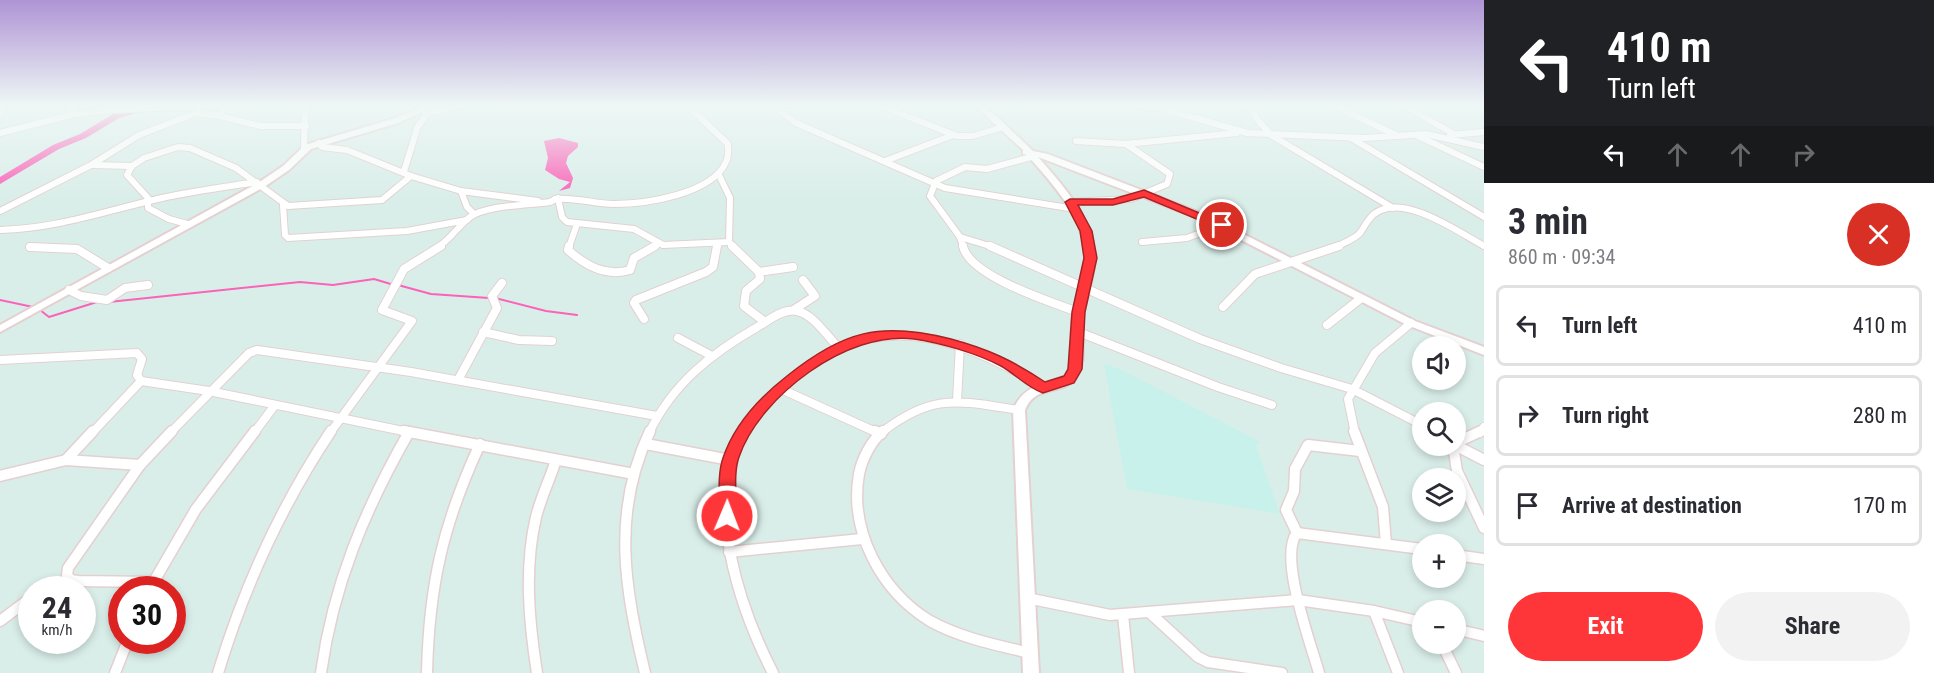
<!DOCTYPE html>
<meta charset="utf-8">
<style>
:root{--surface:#fff;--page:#f2f2f3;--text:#2b2b33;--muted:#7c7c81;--line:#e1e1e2;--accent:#ff3639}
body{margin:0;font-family:"Roboto Condensed",sans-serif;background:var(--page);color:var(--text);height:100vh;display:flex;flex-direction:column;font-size:22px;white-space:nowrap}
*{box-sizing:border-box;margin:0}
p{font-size:20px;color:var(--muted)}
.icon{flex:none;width:33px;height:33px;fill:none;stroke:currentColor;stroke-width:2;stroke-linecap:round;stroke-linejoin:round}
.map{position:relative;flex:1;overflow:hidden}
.panel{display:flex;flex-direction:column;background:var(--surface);width:450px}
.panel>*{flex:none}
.top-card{background:#202124;color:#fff;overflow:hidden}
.fabs{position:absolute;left:1412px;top:336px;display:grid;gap:12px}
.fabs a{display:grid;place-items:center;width:54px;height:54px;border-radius:50%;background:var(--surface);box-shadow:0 3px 9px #0003;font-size:30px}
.speed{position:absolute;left:18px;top:576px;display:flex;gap:12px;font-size:30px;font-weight:700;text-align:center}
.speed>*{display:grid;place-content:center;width:78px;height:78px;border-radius:50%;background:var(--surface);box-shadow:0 3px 9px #0003;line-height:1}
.speed small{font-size:15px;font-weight:400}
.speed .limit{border:9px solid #d22;background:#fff;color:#111}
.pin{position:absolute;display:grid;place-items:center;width:51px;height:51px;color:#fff;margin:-26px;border:3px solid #fff;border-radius:50%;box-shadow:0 2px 6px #0007}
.me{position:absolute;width:66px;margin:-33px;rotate:1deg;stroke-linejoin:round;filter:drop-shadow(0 0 4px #0008)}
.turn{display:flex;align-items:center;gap:21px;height:126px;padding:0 24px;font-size:27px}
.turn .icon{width:78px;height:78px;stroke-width:2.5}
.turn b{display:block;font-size:42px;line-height:51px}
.lanes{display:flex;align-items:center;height:57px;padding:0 24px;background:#0003;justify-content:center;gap:30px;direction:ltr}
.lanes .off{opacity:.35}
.round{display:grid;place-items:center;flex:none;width:63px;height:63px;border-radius:32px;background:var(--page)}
.head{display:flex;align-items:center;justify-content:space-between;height:102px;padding:0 24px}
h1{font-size:36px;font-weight:700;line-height:45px}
.action{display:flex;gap:12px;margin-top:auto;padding:12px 24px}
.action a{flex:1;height:69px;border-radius:36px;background:var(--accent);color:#fff;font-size:24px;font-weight:700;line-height:69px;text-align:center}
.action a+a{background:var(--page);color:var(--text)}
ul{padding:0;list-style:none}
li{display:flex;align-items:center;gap:18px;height:81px;margin:0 12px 9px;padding:0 12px;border:3px solid var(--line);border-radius:9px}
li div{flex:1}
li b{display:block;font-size:22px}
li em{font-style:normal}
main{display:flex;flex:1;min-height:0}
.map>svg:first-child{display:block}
.education{fill:#c8f1eb}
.water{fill:#fa63b8}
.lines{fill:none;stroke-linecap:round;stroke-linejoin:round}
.stream{stroke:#fa63b8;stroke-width:2}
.river{fill:#fa63b8;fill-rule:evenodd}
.minor-far2-casing{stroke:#e4d0d0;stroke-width:8}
.minor-far1-casing{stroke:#e4d0d0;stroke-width:10}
.minor-casing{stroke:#e4d0d0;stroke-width:13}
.tertiary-casing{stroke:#e4d0d0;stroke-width:4}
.minor-far2{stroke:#fff;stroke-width:6}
.minor-far1{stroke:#fff;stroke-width:8}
.minor{stroke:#fff;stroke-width:10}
.tertiary{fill:#fff;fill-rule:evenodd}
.route{fill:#ff3639;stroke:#a62325;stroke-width:1.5}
</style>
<main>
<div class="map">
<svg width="1484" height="673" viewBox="0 0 1484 673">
<rect width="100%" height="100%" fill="#daeee9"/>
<polygon class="education" points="1104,364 1122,370 1261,442 1256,446 1280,514 1127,489"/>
<polygon class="water" points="559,138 578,143 578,147 568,156 566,163 573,178 570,188 559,191 570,182 559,179 545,170 548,158 544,141"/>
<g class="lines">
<g class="stream">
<polyline points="398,285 431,294 489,298"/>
<polyline points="495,298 546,311 577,315"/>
<polyline points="0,300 33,307"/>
<polyline points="109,302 300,282 333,285 374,279 394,285"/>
<polyline points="40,310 49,317 97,302"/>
</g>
<polygon class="river" points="139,104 149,104 140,112 119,118 86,138 59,149 0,184 0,177 53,145 80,134 113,114 134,108"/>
<g class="minor-far2-casing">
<g id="minor-far2">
<polyline points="226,104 220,116 260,126 306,126"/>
<polyline points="772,104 796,123 945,188 1075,209"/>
<polyline points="876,104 957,136 973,136 1003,127"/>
<polyline points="1126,104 1161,108 1247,133 1364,138 1426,134 1484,147"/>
<polyline points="1242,104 1253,109 1256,118 1271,135 1393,208"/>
<polyline points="1331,104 1398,136"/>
<polyline points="1401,104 1454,134"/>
<polyline points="1216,105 1221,104"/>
<polyline points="0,113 4,104"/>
<polyline points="196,113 220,116"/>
<polyline points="428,113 466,104"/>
<polyline points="70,115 76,104"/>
<polyline points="0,133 70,115 110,110 235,104"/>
<polyline points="1450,135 1484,132"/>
<polyline points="1418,136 1484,167"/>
<polyline points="1351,138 1484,217"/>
<polyline points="1076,141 1126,144 1237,133"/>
<polyline points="319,143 322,147 347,150 411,176 461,191 538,201"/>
<polyline points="304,149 305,104"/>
<polyline points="885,161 953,135"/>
<polyline points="92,165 131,166"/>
<polyline points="404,171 418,126 427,114 422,109"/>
<polyline points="719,175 730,198 729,242 734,247"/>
<polyline points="461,191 467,207 474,214"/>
<path d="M 555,199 C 576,197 594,204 614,204 C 646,204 712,194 726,162 C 729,157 728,150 728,144 L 686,104"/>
<polyline points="1070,202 1131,199 1167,184 1170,174 1126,144"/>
<polyline points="283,205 285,235 288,238 407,231 467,220"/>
<polyline points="0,211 91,165 139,135 196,113 201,106"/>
<polyline points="187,224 169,219 148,208 148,198 127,175 132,166 144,158 178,147 190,148 236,168 288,206 382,200 411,176"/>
<path d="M 0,230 C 60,228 105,211 162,198 C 193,191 225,187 257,182"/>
<polyline points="960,237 993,247"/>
<polyline points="1142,242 1187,238 1222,225"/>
<polyline points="30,247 34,247"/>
<path d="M 438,247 C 451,239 458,226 470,217 C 487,205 529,205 550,202 L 558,198 L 562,217 L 567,222 L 634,229 L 663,245 L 729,242"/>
<polyline points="569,247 577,224"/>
<polyline points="653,247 658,244"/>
<polyline points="716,247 717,244"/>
<polyline points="963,247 960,237 930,196 936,181 965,167 987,169 1031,157"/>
<path d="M 1336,247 C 1343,243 1355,239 1360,233 C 1365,226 1367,220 1374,214 C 1403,192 1458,232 1484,246"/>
</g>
</g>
<g class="minor-far1-casing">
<g id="minor-far1">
<path d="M 569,246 L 568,250 C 586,266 606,277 630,270 L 634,258 L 655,246"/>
<polyline points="732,246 759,272 793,267"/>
<path d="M 963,246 C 969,276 1051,302 1078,312"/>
<polyline points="990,246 1200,339 1281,368 1352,389 1422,425"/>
<polyline points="30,247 77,249 108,268"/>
<polyline points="759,272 760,279 746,291 744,306 765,322"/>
<polyline points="69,290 81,296 107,300 125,288 148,285"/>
<polyline points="1223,307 1255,274 1339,246"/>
<polyline points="795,309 815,296 803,280"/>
<polyline points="644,319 634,303 636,300 706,272 713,267 717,246"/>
<polyline points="1327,325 1360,299"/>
<polyline points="1076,331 1218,387 1272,405"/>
<polyline points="483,332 519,340 552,341"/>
<polyline points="678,338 712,356"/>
<polyline points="0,360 137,353 142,359 137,375 141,381"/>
<polyline points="458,380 497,308 492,296 502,283"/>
<polyline points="141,381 209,391 413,433"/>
<polyline points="781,389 878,433"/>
<polyline points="957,401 960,344"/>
<polyline points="92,433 141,381"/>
<polyline points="170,433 249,353 257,350 411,372 657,416"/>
<polyline points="254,433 275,405"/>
<polyline points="330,433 412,321 382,310 404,269 441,246"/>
<path d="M 649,433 C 673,383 712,353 759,326 C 769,320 784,308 797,311 C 813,314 827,336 838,347"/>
<path d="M 742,433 C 756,412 773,395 792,379 C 875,306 958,336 1043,387"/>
<path d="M 881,433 C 933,392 959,401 1019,410"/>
<polyline points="1355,433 1348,399 1375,353 1411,323"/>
<polyline points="1480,433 1484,427"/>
</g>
</g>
<g class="minor-casing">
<g id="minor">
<polyline points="404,431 634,474"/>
<path d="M 743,431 C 702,498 740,609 773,673"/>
<polyline points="875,431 881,434"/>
<path d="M 883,431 C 871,441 862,459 859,474 C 849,531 881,591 930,621 C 961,638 996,645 1030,653"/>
<polyline points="1354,431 1383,507 1386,544"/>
<polyline points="1455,443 1481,431"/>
<polyline points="646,444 730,460"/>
<polyline points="1455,445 1484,460"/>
<polyline points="1453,446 1457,471 1484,528"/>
<polyline points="66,460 93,431"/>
<polyline points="0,476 66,460 140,465"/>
<polyline points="1297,533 1286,510 1294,491 1295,469 1308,445 1360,451"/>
<polyline points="729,552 862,539"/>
<polyline points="1455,555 1484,559"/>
<polyline points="152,582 78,581 71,580 67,575 68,568 140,465 172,431"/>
<polyline points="46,590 71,580"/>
<polyline points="149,590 196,509 255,431"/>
<polyline points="1027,598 1110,615 1298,600 1374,611 1422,622"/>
<polyline points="1374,611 1398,673"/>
<polyline points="1149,612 1198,657 1208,662 1282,673"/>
<polyline points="1123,615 1129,673"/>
<polyline points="0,621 32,597"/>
<polyline points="1455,629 1484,636"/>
<polyline points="1442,644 1456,673"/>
<polyline points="115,673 128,640"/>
<path d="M 218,673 C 244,587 281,506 331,431"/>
<path d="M 321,673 C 333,585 365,509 409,432"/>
<path d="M 427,673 C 429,585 443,524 480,444"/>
<path d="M 537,673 C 529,622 524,568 536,517 C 541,497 550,479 556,460"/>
<path d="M 645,673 C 625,589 611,513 650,431"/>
<path d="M 1319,673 C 1311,644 1278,556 1297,533 L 1422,549"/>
</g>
</g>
<g class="tertiary-casing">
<g id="tertiary">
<polygon points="430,104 439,104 398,123 311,149 289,170 264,187 0,332 0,325 258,183 283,166 305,145 392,119"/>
<path d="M 773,104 L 804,104 C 797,108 778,108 773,104 Z"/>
<path d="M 973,104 L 980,104 L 994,114 L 1033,151 L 1048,154 L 1206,215 L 1415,321 L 1484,347 L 1484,355 L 1407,325 L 1200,219 L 1038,157 C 1063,185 1098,224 1094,264 C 1093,284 1084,302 1082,322 C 1081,341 1088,365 1074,380 C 1060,395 1036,384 1025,410 L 1039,673 L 1023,673 L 1013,410 C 1024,384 1042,386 1065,376 C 1076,360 1070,340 1072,322 C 1074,302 1083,283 1085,263 C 1089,222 1052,183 1027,155 L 1023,154 L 1023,150 Z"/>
</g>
</g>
<use href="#minor-far2" class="minor-far2"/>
<use href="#minor-far1" class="minor-far1"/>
<use href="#minor" class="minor"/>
<use href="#tertiary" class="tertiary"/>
</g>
<linearGradient id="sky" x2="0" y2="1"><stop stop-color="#af94d5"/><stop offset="0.53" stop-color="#eef7f5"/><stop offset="1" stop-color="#eef7f5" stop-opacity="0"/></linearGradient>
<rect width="1484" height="198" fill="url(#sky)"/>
<path class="route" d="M 1144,190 L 1228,225 L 1218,228 L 1144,197 L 1113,205 L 1078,205 L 1092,231 L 1097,258 L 1085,312 L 1082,369 L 1074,383 L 1043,393 C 1028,388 1015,374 1001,366 C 976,353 941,343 914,339 C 848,330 760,396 739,457 C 733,474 737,498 736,516 L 733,521 L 721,521 L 719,516 C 720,498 717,475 723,458 C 734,425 760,397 787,376 C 843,331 880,321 951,339 C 988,349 1012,360 1045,382 L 1064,376 L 1068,369 L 1072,312 L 1084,258 L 1080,231 L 1065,202 L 1070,199 L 1113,199 Z"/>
</svg>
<div class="fabs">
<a><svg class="icon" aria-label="sound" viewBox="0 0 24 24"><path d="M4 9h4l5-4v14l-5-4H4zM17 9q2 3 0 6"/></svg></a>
<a><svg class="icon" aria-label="search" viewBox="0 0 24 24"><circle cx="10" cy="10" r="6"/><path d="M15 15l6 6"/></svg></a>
<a><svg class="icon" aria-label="layers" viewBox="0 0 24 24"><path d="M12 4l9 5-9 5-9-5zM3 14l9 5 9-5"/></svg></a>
<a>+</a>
<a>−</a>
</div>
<div class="speed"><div>24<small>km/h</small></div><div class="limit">30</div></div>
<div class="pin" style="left:1222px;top:225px;background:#d93025"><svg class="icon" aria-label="arrive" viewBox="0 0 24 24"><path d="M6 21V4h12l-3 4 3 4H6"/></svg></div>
<svg class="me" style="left:727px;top:516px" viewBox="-20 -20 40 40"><circle r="17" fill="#ff3639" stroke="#fff" stroke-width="3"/><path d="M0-11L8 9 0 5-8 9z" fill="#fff"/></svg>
</div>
<section class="panel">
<div class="top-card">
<div class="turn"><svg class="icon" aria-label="left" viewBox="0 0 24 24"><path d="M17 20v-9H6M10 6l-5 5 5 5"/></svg><div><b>410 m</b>Turn left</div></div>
<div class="lanes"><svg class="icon" aria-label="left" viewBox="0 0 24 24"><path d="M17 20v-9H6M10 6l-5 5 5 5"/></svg><svg class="icon off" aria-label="ahead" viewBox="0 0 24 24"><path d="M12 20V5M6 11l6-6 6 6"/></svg><svg class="icon off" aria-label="ahead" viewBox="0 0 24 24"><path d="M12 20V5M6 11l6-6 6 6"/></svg><svg class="icon off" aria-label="right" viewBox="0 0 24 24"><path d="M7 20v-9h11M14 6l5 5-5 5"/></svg></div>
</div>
<div class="head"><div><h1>3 min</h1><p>860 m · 09:34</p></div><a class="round" style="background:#d93025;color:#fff"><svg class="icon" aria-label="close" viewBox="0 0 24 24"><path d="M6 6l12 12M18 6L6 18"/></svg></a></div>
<ul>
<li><svg class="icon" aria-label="left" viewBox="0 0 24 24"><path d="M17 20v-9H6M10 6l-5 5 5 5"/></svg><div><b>Turn left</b></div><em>410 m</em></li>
<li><svg class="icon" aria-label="right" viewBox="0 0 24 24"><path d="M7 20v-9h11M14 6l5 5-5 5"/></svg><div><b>Turn right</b></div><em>280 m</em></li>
<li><svg class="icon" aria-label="arrive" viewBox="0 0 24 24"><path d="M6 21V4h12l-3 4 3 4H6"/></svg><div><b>Arrive at destination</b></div><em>170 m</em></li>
</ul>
<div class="action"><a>Exit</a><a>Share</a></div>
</section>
</main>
